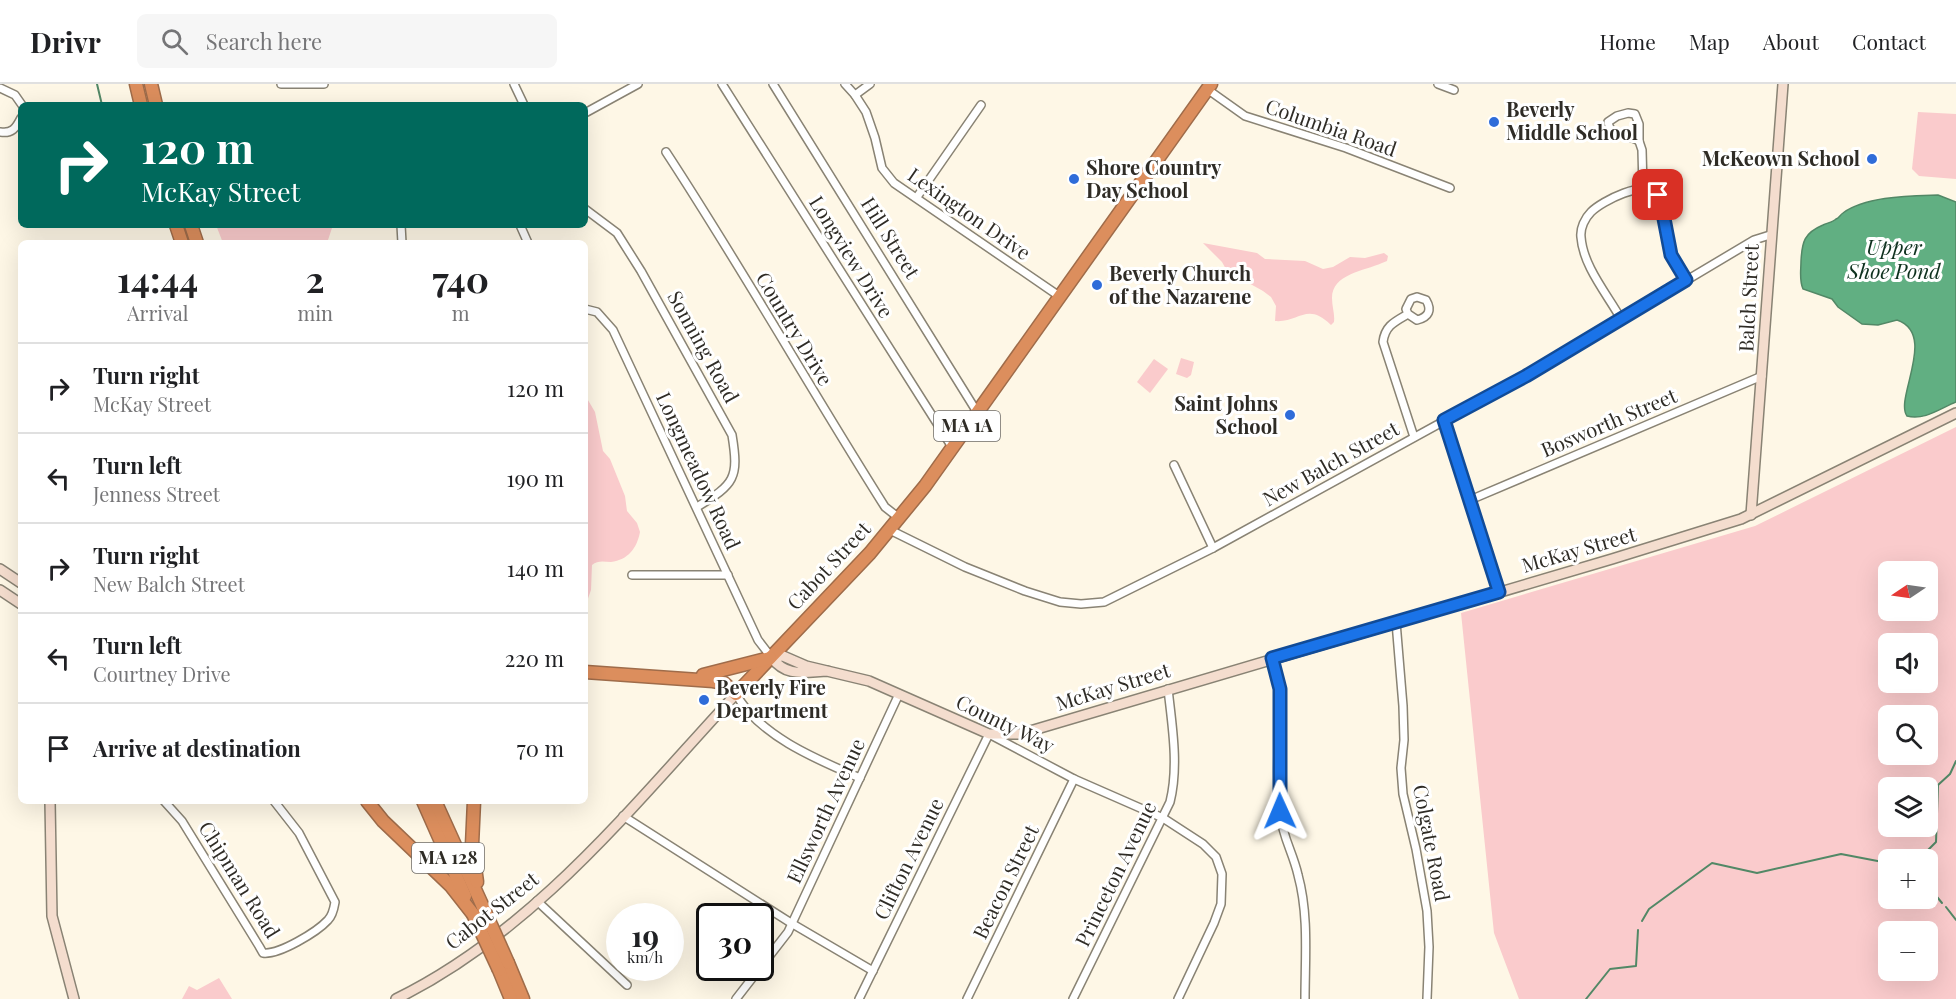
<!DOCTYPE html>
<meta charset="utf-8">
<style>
:root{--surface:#fff;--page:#f6f6f6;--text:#202124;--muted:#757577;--line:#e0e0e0}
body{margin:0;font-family:"Playfair Display",serif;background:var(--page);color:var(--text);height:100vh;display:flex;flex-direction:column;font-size:22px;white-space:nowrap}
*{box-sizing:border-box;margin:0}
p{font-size:20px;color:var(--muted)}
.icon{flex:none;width:33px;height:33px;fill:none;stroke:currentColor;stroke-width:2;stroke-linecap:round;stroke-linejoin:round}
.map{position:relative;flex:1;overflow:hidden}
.sheet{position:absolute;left:18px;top:156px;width:570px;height:564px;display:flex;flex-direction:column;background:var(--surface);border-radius:9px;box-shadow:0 6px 24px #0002}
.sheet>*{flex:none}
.banner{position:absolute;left:18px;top:18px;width:570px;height:126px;border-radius:9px;box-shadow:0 6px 24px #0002;background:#00695c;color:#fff;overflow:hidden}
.needle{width:39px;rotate:257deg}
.tools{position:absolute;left:1878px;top:477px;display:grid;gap:12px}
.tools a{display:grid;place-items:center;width:60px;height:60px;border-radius:9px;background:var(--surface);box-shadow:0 6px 24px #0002;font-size:30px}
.speed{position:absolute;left:606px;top:819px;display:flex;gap:12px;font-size:30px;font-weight:700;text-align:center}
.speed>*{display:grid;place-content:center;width:78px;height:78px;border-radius:50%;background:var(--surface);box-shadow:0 6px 24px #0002;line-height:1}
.speed small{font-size:15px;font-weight:400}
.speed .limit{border:3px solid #111;border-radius:9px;background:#fff;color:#111}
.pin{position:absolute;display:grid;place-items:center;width:51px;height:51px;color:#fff;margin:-26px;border-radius:12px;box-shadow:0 3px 9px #0006}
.me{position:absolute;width:66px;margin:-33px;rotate:359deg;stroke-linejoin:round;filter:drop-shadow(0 0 4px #0008)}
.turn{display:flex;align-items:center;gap:21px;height:126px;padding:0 24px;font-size:27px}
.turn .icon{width:78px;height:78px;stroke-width:2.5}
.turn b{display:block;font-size:42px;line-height:51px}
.eta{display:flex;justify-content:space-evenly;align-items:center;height:102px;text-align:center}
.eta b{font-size:36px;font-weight:700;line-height:42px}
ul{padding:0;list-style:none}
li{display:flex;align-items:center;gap:18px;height:90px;padding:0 24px;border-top:2px solid var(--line)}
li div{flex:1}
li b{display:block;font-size:22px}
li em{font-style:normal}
header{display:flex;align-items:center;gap:36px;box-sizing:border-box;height:84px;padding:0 30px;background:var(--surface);border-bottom:2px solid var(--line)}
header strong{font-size:28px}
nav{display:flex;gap:33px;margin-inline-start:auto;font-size:21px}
.search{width:420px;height:54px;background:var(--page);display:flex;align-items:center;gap:15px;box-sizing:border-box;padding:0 21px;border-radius:9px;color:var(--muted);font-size:22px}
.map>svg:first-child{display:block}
.green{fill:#facbcc;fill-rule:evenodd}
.water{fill:#61af82;stroke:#528866;stroke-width:1.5}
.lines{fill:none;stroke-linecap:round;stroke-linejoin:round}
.stream{stroke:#528866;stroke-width:2}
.street-casing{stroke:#898374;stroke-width:10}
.secondary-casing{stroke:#898374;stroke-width:12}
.highway-casing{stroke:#9f6c4a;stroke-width:15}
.street{stroke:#fff;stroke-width:7}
.secondary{stroke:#f4ddce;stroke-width:9}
.highway{stroke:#dc8e5d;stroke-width:12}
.highway-bridge-casing{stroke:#9f6c4a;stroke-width:15;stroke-linecap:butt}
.highway-bridge{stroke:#dc8e5d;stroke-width:12}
.route-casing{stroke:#114b97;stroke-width:15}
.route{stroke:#1a73e8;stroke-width:10}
.poi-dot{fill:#2f6cd9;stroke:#fff;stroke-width:2}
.labels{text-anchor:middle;stroke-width:6;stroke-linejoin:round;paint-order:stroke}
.shield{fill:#fff;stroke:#6d6b67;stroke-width:1.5}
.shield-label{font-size:18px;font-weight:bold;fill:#2f2c26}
.poi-label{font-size:20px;font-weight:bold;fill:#2f2c26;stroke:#fff;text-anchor:start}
.street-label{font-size:20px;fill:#2f2c26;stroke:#fff}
.water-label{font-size:21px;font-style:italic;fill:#0e311e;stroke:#fff}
</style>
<header>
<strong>Drivr</strong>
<div class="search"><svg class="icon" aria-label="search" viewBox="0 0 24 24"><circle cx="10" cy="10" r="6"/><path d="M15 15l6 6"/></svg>Search here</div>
<nav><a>Home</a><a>Map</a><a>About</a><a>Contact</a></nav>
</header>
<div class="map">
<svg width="1956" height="915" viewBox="0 0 1956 915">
<rect width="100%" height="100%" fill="#fef7e6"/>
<g class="green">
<polygon points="1918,28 1956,30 1956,95 1919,92 1912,85"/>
<polygon points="216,141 333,141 327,159 223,159"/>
<path d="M 1203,159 L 1257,169 L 1265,175 L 1305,177 L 1323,185 L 1333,183 L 1350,173 L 1365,174 L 1384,169 L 1388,172 L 1387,177 L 1382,179 C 1364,187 1332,190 1332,214 C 1332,223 1335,230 1334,238 L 1331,241 C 1307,217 1299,239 1275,237 L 1276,222 L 1271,213 L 1263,207 L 1227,187 L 1222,178 Z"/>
<polygon points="1181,274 1194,278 1191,291 1187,294 1176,290"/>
<polygon points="1154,275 1168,285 1150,309 1137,298"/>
<path d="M 585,311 L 595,328 L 603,367 L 610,375 L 625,412 L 627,427 L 637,439 L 640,448 C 637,464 628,476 611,478 C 604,478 598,476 592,481 L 591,506 L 585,523 Z"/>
<path d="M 1956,343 L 1956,915 L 1519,915 L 1494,849 L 1461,529 L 1755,442 ZM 1888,488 L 1928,488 L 1928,526 L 1888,526 ZM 1888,560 L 1928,560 L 1928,598 L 1888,598 ZM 1888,632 L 1928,632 L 1928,670 L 1888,670 ZM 1888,704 L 1928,704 L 1928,742 L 1888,742 ZM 1888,776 L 1928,776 L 1928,814 L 1888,814 ZM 1888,848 L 1928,848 L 1928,886 L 1888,886 Z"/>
<polygon points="219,894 232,915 182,915 189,902 197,906"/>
</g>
<path class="water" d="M 1938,111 L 1956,118 L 1956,318 C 1941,324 1924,337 1907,332 C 1894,315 1938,250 1897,236 L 1878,241 L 1862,240 L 1838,223 L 1832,215 L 1803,205 C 1799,196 1801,187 1801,177 C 1802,158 1804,149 1823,141 C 1827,139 1833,138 1836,135 C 1839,134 1840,131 1843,129 C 1866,112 1911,112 1938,111 Z"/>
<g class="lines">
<g class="stream">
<polyline points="97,0 102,21"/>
<polyline points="1918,776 1936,758 1938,701 1950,690 1956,677"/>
<polyline points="1928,802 1942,819"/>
<polyline points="1946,823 1956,836"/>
<polyline points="1642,837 1649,825 1712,779 1757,789 1841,770 1888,779"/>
<polyline points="1586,915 1610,885 1636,882 1638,846"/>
</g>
<g class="street-casing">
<g id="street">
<polyline points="281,0 324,0"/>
<polyline points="514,0 524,21"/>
<polyline points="722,0 952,363"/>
<polyline points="773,0 977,328"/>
<polyline points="845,0 855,11 866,28 875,54 882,84 894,99 1059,212"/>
<polyline points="1438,0 1454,6"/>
<polyline points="0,4 15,11 22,21"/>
<polyline points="1207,5 1245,32 1346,64 1450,104"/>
<polyline points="855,11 870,0"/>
<polyline points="585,29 638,0"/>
<path d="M 1628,29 L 1635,30 L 1639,40 L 1639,57 C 1627,49 1611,55 1608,38 L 1617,32 Z"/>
<path d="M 0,48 C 12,50 16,44 21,34"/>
<polyline points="1639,57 1642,66 1643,104"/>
<path d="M 666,68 C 742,184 811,306 885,423 L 899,434"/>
<polyline points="917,113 981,21"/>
<path d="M 585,125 L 617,149 L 641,187 L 732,351 C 739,394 735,400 697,423"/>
<polyline points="401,141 402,159"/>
<polyline points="520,141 528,159"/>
<polyline points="585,225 597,228 613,246 758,556 771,573"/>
<path d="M 1408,230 L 1406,225 L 1411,215 L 1417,213 L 1426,216 C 1432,226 1429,233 1417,236 L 1408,230 C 1394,238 1385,242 1383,258 L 1414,353"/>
<path d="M 1621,235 C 1607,210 1583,182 1581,153 C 1580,144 1585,134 1591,128 C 1602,117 1645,95 1657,110 C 1666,122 1664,144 1668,159 C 1672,172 1679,184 1686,196"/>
<polyline points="1444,336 1499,508"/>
<polyline points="1174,381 1213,464"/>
<polyline points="1470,416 1762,292"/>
<polyline points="890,446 965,483 1025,507 1060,518 1081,520 1104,518 1213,464 1526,292 1754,156 1770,151"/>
<polyline points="632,491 728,491"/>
<polyline points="1396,538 1403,622 1404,656 1401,684 1403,710 1416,765 1427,827 1429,863 1427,915"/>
<path d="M 1272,574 L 1276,586 L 1280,605 C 1280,645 1275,690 1280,730 C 1283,754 1293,769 1298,791 C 1309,831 1305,874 1305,915"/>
<path d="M 736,610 C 759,652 818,676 860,694"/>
<path d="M 164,717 L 182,737 L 259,862 L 263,869 C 279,871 317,848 328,836 C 333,831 334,824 335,818 L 299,749 L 274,717"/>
<polyline points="623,732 791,839 873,887"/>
<polyline points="537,817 627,901"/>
<polyline points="736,915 788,848 899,610"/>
<polyline points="859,915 989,650 1074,695 1163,734 1203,760 1216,773 1222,790 1221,820 1214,839 1178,915"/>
<polyline points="967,915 1074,695"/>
<path d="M 1073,915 L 1170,718 C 1179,682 1172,641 1168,605"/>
</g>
</g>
<g class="secondary-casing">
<g id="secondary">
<polyline points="1751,431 1783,0"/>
<polyline points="0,485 21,499"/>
<polyline points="0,506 21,520"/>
<path d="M 828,587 C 804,588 787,594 771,573 L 783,572 L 806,582 L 869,597 L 989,650 L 1020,650 L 1612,475 L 1741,435 L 1956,329"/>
<polyline points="50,717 52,832 74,915"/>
<path d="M 396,915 C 535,847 633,721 736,610"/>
</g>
</g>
<g class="highway-casing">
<g id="highway">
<polyline points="136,0 141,21"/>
<polyline points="151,0 156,21"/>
<polyline points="176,141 182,159"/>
<polyline points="191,141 197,159"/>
<polyline points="585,588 713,597 724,599 736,610 870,469 925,402 1211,0"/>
<polyline points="703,591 770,574"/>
<polyline points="367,717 383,737 451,802 473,830"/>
<polyline points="423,717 465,812"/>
<polyline points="435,717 483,823"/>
<polyline points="474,717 472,761 477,798"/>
<polyline points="508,879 523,915"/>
<polyline points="499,886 511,915"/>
</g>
</g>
<use href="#street" class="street"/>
<use href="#secondary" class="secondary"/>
<use href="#highway" class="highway"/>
<g class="highway-bridge-casing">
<g id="highway-bridge">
<polyline points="483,823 508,879"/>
<polyline points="473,830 499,886"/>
</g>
</g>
<use href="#highway-bridge" class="highway-bridge"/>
</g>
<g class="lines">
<g class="route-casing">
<polyline id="route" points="1280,727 1280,605 1272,574 1499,508 1444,336 1526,292 1686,196 1671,171 1661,119 1658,111"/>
</g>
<use href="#route" class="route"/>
</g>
<g class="poi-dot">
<circle cx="1494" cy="38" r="6"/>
<circle cx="1872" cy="75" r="6"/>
<circle cx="1074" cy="95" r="6"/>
<circle cx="1097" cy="201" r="6"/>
<circle cx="1290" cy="331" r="6"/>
<circle cx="704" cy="616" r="6"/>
</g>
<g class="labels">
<g class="shield">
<rect x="934" y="327" width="66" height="30" rx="4.5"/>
<rect x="412" y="759" width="72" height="30" rx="4.5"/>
</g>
<g class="shield-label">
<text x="967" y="348">MA 1A</text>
<text x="448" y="780">MA 128</text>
</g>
<g class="poi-label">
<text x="1506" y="33">Beverly<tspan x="1506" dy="23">Middle School</tspan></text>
<text x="1860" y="82" text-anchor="end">McKeown School</text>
<text x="1086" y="91">Shore Country<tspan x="1086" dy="23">Day School</tspan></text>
<text x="1109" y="197">Beverly Church<tspan x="1109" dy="23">of the Nazarene</tspan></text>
<text x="1278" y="327" text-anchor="end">Saint Johns<tspan x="1278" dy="23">School</tspan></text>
<text x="716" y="611">Beverly Fire<tspan x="716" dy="23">Department</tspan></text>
</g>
<g class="street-label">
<text transform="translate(1331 44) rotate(19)" y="7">Columbia Road</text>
<text transform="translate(969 130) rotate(35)" y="7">Lexington Drive</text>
<text transform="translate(890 154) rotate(58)" y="7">Hill Street</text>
<text transform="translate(851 173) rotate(58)" y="7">Longview Drive</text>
<text transform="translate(1749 214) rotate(-87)" y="7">Balch Street</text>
<text transform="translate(794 245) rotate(59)" y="7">Country Drive</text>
<text transform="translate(703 263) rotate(61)" y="7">Sonning Road</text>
<text transform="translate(1609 339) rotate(-23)" y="7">Bosworth Street</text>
<text transform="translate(1331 380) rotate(-29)" y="7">New Balch Street</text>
<text transform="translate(698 387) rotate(65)" y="7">Longmeadow Road</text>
<text transform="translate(1579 466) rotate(-16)" y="7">McKay Street</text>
<text transform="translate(829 482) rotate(-47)" y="7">Cabot Street</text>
<text transform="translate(1113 603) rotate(-17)" y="7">McKay Street</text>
<text transform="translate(1005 640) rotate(26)" y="7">County Way</text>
<text transform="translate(826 727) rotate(-65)" y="7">Ellsworth Avenue</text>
<text transform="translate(1431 759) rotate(79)" y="7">Colgate Road</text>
<text transform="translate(909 775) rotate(-64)" y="7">Clifton Avenue</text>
<text transform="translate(1116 790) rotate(-64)" y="7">Princeton Avenue</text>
<text transform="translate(239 796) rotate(58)" y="7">Chipman Road</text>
<text transform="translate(1006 798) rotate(-64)" y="7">Beacon Street</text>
<text transform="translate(492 827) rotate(-38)" y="7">Cabot Street</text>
</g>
<g class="water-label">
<text x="1894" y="171">Upper<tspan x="1894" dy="24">Shoe Pond</tspan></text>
</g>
</g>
</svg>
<div class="tools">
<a><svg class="needle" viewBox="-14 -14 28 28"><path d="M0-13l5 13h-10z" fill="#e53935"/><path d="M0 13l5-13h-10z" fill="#757577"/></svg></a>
<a><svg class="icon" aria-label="sound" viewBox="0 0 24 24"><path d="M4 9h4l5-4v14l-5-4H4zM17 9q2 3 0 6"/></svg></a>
<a><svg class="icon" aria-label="search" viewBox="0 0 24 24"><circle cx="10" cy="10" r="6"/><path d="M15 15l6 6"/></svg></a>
<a><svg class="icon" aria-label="layers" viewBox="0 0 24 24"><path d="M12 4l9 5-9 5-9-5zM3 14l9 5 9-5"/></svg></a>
<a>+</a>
<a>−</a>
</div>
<div class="speed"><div>19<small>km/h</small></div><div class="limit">30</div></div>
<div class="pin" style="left:1658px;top:111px;background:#d93025"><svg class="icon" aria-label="arrive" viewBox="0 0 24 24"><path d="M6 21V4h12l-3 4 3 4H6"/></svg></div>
<svg class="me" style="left:1280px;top:727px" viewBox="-20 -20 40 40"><path d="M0-17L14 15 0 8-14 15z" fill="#1a73e8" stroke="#fff" stroke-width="4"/></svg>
<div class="banner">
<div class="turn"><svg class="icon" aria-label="right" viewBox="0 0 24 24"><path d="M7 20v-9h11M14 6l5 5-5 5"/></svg><div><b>120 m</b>McKay Street</div></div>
</div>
<section class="sheet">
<div class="eta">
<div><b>14:44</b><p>Arrival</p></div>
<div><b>2</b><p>min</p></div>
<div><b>740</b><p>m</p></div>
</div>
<ul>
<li><svg class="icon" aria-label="right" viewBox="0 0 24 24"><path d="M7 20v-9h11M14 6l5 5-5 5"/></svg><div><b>Turn right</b><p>McKay Street</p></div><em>120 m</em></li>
<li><svg class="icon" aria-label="left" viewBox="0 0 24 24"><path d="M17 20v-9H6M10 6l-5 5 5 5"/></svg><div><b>Turn left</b><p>Jenness Street</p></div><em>190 m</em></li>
<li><svg class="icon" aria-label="right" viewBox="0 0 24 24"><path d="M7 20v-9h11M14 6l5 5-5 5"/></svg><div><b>Turn right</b><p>New Balch Street</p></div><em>140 m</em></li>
<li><svg class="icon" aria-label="left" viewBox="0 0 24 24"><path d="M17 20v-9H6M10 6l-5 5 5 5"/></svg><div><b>Turn left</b><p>Courtney Drive</p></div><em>220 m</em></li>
<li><svg class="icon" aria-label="arrive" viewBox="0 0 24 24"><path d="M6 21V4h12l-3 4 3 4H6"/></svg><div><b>Arrive at destination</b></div><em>70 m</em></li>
</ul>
</section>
</div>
